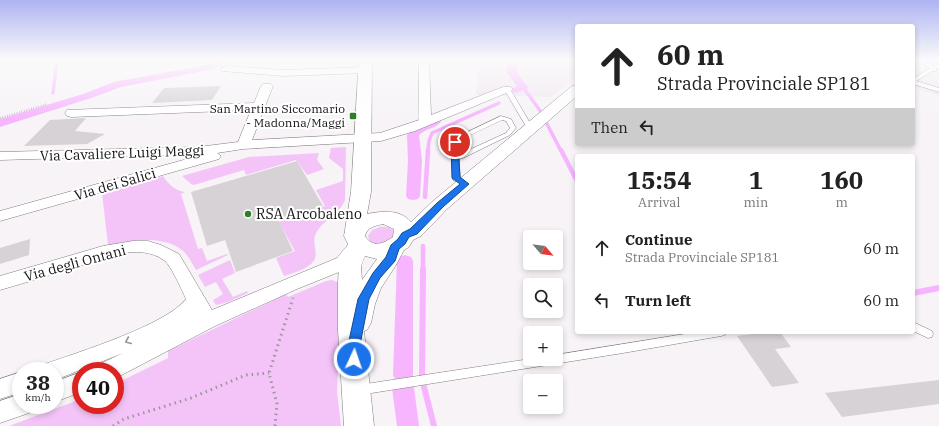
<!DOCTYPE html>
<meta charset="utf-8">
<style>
:root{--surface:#fff;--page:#f6f6f6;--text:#222;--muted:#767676}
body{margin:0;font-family:"IBM Plex Serif",serif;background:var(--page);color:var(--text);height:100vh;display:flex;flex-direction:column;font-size:15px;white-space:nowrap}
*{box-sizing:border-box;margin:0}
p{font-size:13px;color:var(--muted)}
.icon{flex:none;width:22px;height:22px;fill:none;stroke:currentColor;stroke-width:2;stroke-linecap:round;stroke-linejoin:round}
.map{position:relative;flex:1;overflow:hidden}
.panel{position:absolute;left:575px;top:154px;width:340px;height:180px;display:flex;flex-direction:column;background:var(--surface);border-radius:4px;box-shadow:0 2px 6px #0003}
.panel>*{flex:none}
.hud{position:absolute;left:575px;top:24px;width:340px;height:122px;border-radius:4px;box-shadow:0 2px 6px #0003;background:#fff;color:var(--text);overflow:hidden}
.needle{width:26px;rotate:118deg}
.buttons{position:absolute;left:523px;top:230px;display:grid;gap:8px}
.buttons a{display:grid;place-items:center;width:40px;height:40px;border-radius:4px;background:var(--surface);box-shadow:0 2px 6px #0003;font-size:20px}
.speed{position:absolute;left:12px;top:362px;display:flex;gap:8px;font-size:20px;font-weight:700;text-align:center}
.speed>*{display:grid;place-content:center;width:52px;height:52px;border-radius:50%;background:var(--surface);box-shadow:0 2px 6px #0003;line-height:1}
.speed small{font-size:10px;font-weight:400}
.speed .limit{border:6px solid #d22;background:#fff;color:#111}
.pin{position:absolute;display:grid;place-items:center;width:34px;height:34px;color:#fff;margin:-17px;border:2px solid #fff;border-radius:50%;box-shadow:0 1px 4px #0007}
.me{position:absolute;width:44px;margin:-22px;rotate:3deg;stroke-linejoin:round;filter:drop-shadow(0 0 3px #0008)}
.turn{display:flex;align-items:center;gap:14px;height:84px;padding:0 16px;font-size:18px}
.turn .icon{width:52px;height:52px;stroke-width:2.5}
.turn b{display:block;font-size:28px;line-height:34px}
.then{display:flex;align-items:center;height:38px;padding:0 16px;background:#0003;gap:8px;font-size:15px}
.eta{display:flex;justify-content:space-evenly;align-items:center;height:68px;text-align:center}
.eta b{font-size:24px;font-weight:700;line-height:28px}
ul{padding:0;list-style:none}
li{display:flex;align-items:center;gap:12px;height:52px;padding:0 16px}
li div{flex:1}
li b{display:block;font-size:15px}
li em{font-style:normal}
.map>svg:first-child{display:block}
.built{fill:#f0e7f1}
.green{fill:#f4c4f9}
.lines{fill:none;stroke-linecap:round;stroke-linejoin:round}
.stream-far2{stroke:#f6b5fe;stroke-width:3.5}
.stream-far1{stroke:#f6b5fe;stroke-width:4.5}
.stream{stroke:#f6b5fe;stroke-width:6}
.canal{fill:#f6b5fe;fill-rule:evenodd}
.building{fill:#d6d2d6}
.service-casing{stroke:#7f7c80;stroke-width:1}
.minor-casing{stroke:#7f7c80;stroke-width:1}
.tertiary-casing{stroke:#7f7c80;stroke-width:1}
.path-far1{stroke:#9a969a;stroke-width:2;stroke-dasharray:0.5 2;stroke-linecap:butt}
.path{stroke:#9a969a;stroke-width:3;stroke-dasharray:1.5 4;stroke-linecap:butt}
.service{fill:#fff;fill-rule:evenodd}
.minor{fill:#fff;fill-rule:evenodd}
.tertiary{fill:#fff;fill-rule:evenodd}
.oneway{stroke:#969596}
.route{fill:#1a73e8;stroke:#114b97}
.poi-dot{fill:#2f7f29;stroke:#fff;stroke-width:1.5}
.labels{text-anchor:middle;stroke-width:4;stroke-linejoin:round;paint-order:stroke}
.far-poi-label{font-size:12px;fill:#161416;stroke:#fff;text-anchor:end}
.street-label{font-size:14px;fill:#161416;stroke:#fff}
.poi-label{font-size:14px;fill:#161416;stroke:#fff;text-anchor:start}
</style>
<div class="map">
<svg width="939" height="426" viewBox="0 0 939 426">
<rect width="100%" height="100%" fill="#f7f3f7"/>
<g class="built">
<polygon points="478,60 577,60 577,76 551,97 476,95"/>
<polygon points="913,60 939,62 939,96 913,87"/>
</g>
<g class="green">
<path d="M 346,147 L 345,200 C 340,214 321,220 315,236 C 312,244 320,256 312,263 C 305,270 293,273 284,276 L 276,258 L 295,251 L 279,222 L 325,206 L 316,190 L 343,181 L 343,169 L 329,158 L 331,148 Z"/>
<polygon points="319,153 317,160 324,169 307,175 296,160 246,175 244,170 194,185 191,184 182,176 249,157"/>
<path d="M 163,176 C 168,184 176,191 185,192 L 181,194 L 198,249 L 202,248 L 207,261 L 227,254 L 228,255 L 196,270 C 192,263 188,255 182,250 C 163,235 130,240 108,245 L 102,193 Z"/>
<path d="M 380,227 C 389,226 394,228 395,237 L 378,245 L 370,242 L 368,236 L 372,230 Z"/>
<polygon points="230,260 235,273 222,279 233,297 247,291 248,293 228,302 216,305 213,300 223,294 216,282 205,287 198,275"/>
<polygon points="332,280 337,282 341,287 337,392 341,426 9,426 81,399 81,405 115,405 115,384 168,358 168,351 286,294 288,297 326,281"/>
</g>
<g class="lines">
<g class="stream-far2">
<polyline points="523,87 541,112"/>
<polyline points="53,93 57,60"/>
<polyline points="546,122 561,151"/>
<polyline points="428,151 429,141 432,133 499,103"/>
</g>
<g class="stream-far1">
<polyline points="561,150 577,181"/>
<polyline points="425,197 428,150"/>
<polyline points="423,270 423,246"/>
</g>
<g class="stream">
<polyline points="913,293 939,288"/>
<polyline points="422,375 423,269"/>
<polyline points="424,387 434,426"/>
</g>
<g class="canal">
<polygon points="217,60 231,60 214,69 121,87 91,98 0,127 0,119 83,94 114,82 211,64"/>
<polygon points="508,60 518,60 517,73 528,87 527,89 515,93 510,90 517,86 507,73"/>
<path d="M 435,118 L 439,119 L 441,122 C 436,128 425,129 419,135 L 422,161 L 420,196 L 418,199 L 413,200 L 408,199 L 406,196 L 408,161 L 407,135 L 415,126 Z"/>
<polygon points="405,255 411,257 413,261 413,375 410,381 414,388 419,426 397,426 392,388 396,381 393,375 397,261 399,257"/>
</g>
</g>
<g class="building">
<polygon points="221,86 212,100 152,103 164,88"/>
<polygon points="86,118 75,131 105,134 87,144 24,146 50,120"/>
<polygon points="297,161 323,206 279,221 293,251 236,272 225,240 207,246 191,192"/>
<polygon points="30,239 29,255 0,264 0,248"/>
<polygon points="768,332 780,332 791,347 775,349 799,383 772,387 737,336"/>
<polygon points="939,380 939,404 842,417 825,393"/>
</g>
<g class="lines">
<g class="service-casing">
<g id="service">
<polygon points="916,60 923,60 934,66 939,63 939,67 936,69 936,71 933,71 916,81 939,88 939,92 913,84 913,79 930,68"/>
<polygon points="507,87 510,89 533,128 532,129 528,129 527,128 504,89"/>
<path d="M 501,116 L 511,119 L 516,128 L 510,135 L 463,158 L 459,159 L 460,177 L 469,183 L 468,185 L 462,185 L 453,180 L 451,149 L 453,139 ZM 502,120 L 506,121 L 510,128 L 506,133 L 458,155 L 458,141 Z"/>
<polygon points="913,322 932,331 933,334 932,337 928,338 913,331"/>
<polygon points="697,332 726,332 725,335 721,336 623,353 359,395 355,394 353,390 355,386 359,385 530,359 556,359 556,355"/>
</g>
</g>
<g class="minor-casing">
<g id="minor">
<polygon points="419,60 429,60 431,115 503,87 511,87 513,89 511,91 415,131 381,141 243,149 217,153 221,156 219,159 0,221 0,211 205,154 0,160 0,152 198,147 238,142 251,110 71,117 67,116 65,113 67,110 254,103 261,86 263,84 271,84 273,86 252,140 380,133 419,120"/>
<polygon points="226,66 284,70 365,67 370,70 365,73 284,76 222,71 221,69"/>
<path d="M 133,241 L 148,241 L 161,245 L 179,254 L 212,310 L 337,258 C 344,250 348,241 360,245 L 363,249 L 349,268 L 297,289 L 215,326 L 116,378 L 115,371 L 97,371 L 100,364 L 123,353 L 55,380 L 55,371 L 42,371 L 45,364 C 79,352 166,325 186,299 C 182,290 171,266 165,261 C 138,240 96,261 68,270 C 45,277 23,283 0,290 L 0,276 L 103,246 Z"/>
<polygon points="21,372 21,392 0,399 0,379"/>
<polygon points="81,372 81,392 55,402 55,382"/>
<polygon points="21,394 21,405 33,405 29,413 0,423 0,401"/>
</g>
</g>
<g class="tertiary-casing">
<path id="tertiary" d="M 359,60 L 372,60 L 371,192 L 367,214 C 382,211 400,209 411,222 L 433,201 L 572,86 L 577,85 L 577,96 L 447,209 L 421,236 L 413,240 L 409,247 L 404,250 L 396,265 L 381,288 L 375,304 L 371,323 L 367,330 L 364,331 L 374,426 L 344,426 L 338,330 L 338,283 L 339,266 L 348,244 L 344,236 L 351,192 ZM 383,224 L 394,229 L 393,237 C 384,243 373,249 365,236 C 367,227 375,226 383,224 ZM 365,256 L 377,259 L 362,280 L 361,266 Z"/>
</g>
<polyline class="path-far1" points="0,118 47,104"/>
<g class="path">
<polyline points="113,426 124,419 191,398 246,375 269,373"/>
<polyline points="275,426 277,404 269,373 293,298"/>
</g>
<use href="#service" class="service"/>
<use href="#minor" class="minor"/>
<use href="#tertiary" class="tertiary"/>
</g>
<defs><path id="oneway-chevron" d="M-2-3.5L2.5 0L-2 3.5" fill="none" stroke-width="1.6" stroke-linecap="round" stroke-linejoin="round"/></defs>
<use class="oneway" href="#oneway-chevron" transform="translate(128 341) rotate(157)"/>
<linearGradient id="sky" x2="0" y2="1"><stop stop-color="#adb4f1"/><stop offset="0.5" stop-color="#fbfafb"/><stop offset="1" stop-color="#fbfafb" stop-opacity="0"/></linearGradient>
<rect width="939" height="120" fill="url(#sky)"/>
<polygon class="route" points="455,140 458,142 460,177 469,184 443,207 417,234 409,237 405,244 399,249 395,261 380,278 369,299 359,350 360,359 358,363 354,365 349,363 347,350 358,299 373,273 386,257 391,245 398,239 402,233 410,229 437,203 460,184 452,178 451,142"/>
<g class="poi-dot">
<rect x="349" y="112" width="8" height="8" rx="2"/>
<circle cx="248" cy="214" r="4"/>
</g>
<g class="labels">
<g class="far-poi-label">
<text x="345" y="113">San Martino Siccomario<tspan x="345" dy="14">- Madonna/Maggi</tspan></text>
</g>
<g class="street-label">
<text transform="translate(122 153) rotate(-2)" y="5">Via Cavaliere Luigi Maggi</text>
<text transform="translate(115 184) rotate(-16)" y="5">Via dei Salici</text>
<text transform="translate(75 263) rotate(-15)" y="5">Via degli Ontani</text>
</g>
<g class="poi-label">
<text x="256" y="219">RSA Arcobaleno</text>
</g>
</g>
</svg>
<div class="buttons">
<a><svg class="needle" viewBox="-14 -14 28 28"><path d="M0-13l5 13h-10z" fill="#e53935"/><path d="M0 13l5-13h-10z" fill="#767676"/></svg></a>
<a><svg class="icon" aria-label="search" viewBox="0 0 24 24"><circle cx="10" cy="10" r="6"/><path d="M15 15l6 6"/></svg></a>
<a>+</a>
<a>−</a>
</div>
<div class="speed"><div>38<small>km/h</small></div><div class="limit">40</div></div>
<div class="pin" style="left:455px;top:142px;background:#d93025"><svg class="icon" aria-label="arrive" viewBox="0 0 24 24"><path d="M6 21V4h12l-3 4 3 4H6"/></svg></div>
<svg class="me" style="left:354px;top:359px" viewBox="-20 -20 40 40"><circle r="17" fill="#1a73e8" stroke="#fff" stroke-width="3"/><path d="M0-11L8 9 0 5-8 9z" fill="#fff"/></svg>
<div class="hud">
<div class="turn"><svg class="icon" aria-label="ahead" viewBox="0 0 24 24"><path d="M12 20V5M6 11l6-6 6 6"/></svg><div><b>60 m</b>Strada Provinciale SP181</div></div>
<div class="then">Then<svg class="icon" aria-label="left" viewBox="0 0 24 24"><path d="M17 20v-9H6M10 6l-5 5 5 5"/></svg></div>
</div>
<section class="panel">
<div class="eta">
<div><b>15:54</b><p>Arrival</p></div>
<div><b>1</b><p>min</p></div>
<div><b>160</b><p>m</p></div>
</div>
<ul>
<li><svg class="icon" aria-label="ahead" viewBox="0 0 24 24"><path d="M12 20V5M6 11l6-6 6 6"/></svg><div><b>Continue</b><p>Strada Provinciale SP181</p></div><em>60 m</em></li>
<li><svg class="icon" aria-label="left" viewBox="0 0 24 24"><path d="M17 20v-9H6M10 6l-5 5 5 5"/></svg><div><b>Turn left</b></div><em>60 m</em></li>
</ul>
</section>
</div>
